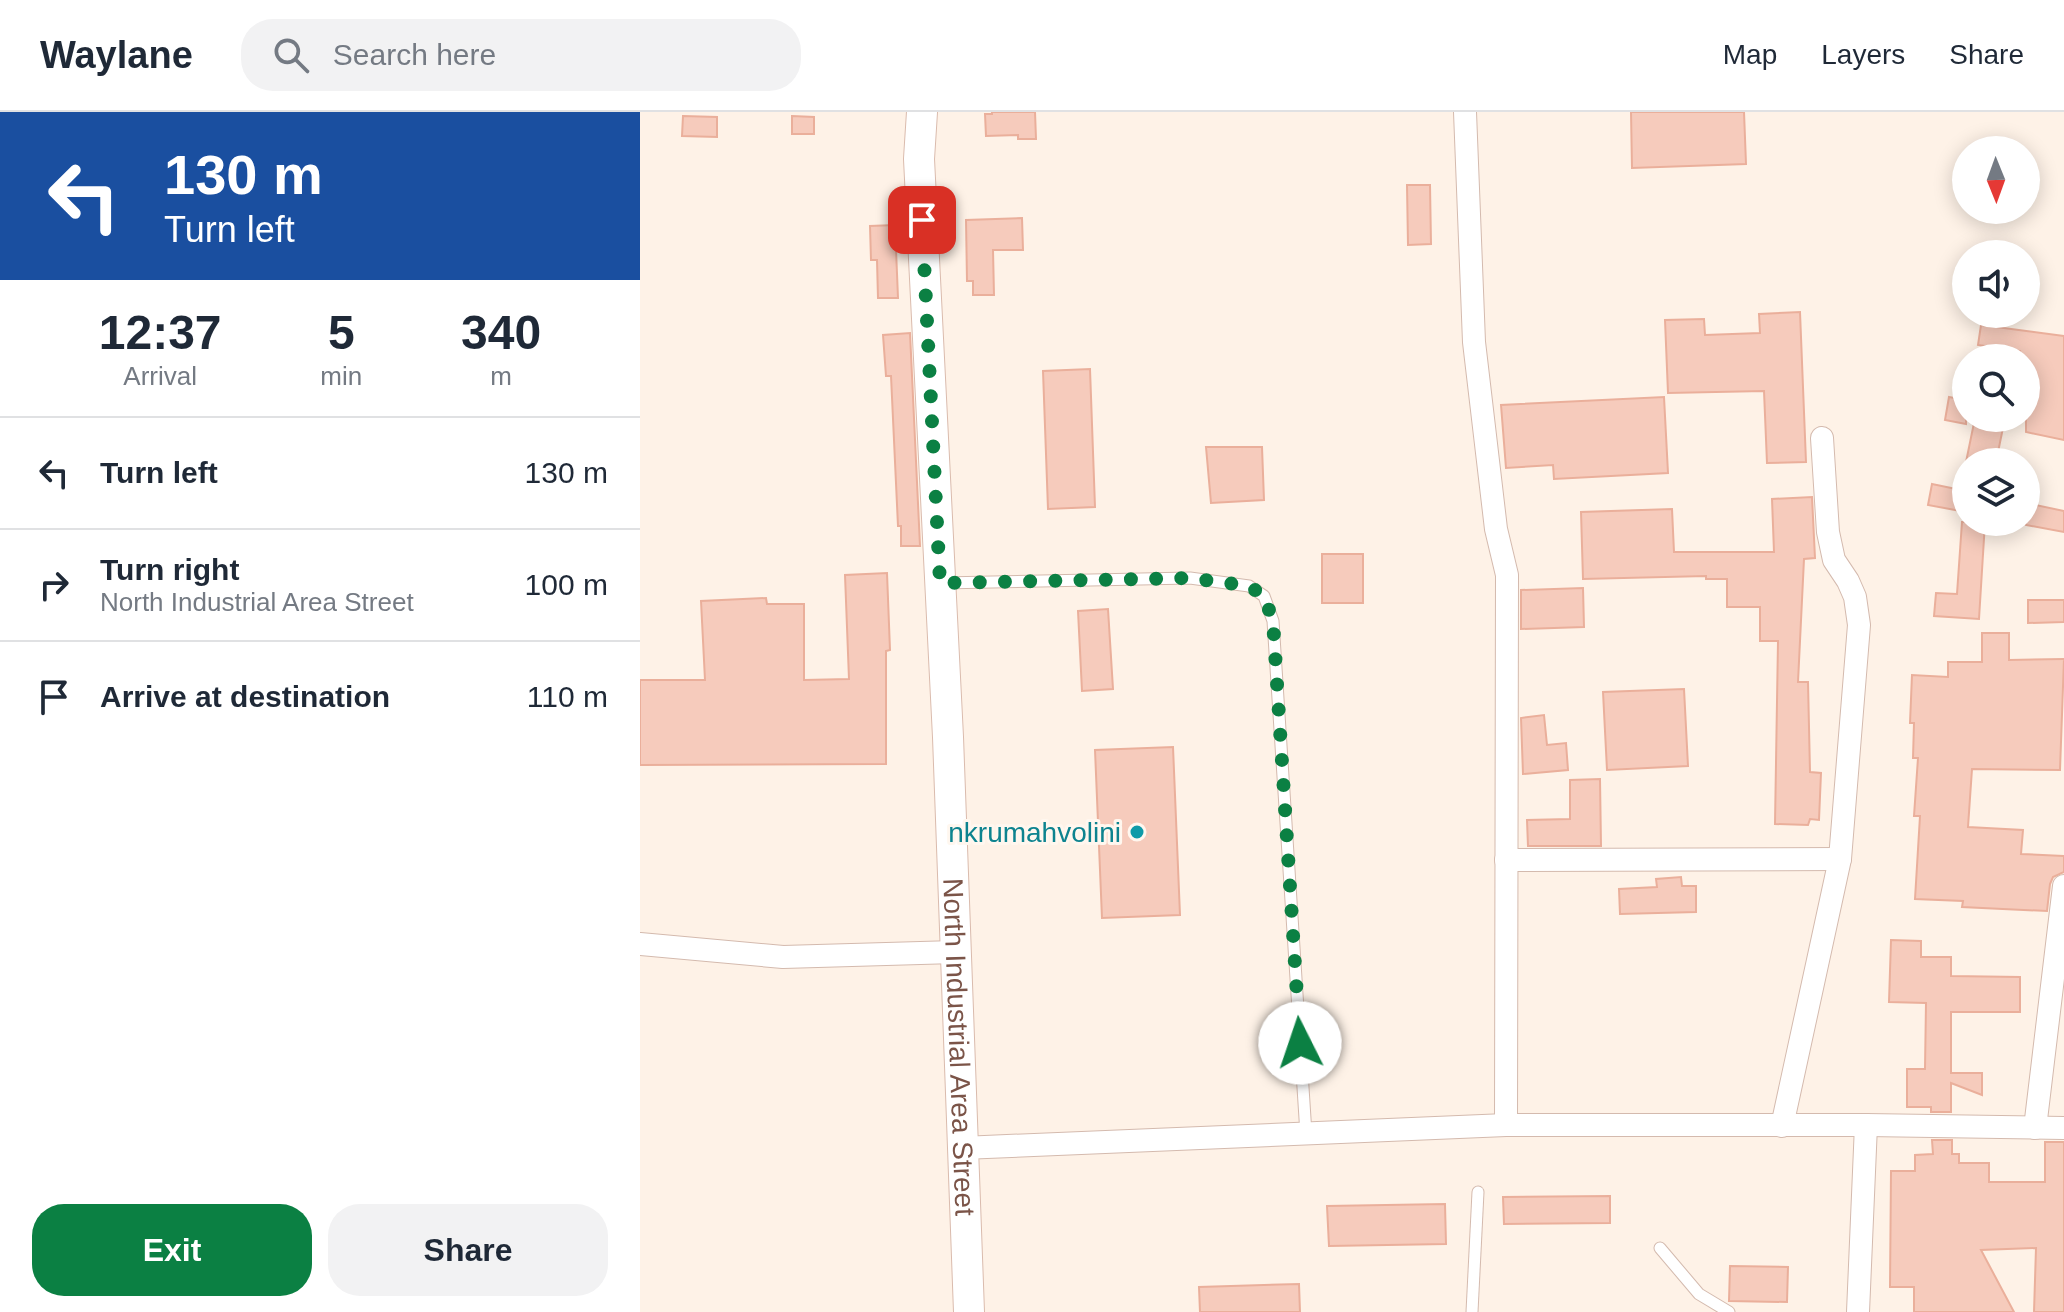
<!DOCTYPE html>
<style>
:root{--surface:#fff;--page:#f2f2f3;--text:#1f2937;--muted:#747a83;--line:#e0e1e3;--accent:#0b8043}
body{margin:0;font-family:Helvetica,sans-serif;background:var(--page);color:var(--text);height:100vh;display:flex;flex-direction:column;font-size:30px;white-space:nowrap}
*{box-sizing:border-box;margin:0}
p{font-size:26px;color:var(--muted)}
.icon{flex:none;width:44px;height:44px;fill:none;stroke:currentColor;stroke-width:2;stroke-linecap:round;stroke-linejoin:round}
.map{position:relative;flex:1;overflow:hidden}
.sheet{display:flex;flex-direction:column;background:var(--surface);width:640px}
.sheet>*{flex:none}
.hud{background:#1a4fa0;color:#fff;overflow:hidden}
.needle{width:52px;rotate:179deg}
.controls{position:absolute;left:1312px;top:24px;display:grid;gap:16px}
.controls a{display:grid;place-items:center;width:88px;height:88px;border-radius:50%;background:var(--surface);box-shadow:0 4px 20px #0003;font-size:40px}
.pin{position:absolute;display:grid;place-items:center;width:68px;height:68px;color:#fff;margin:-34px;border-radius:16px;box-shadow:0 4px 12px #0006}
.me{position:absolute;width:88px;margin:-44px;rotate:356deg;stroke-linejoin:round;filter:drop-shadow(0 0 6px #0008)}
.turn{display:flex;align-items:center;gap:28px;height:168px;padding:0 32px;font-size:36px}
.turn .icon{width:104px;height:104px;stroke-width:2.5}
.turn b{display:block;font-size:56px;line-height:68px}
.eta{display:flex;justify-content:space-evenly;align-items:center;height:136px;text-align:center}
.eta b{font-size:48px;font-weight:800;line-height:56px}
.cta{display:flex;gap:16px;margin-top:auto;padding:16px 32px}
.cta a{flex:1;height:92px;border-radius:32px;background:var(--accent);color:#fff;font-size:32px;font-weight:800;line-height:92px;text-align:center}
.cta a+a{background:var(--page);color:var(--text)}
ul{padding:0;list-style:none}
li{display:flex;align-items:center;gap:24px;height:112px;padding:0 32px;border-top:2px solid var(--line)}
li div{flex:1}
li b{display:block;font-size:30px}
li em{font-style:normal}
header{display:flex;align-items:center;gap:48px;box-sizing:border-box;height:112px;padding:0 40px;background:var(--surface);border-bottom:2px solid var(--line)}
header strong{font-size:38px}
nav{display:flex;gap:44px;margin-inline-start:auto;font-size:28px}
.search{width:560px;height:72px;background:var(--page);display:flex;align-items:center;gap:20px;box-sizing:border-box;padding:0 28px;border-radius:32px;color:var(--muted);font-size:30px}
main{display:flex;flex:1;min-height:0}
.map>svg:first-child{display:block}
.building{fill:#f6cbbc;stroke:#eaaf9b;stroke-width:2}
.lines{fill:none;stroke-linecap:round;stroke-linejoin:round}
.lane-casing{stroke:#d4baae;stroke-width:13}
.street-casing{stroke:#d4baae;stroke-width:24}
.secondary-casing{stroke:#dabbad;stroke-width:32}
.lane{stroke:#fff;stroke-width:11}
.street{stroke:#fff;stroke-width:22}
.secondary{stroke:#fff;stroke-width:30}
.route{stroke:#0b8043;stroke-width:14;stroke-dasharray:0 25.2}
.culture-dot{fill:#0f9aa8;stroke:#fff7ef;stroke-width:3}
.labels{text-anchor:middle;stroke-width:6;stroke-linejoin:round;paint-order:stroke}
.culture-label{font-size:28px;fill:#0d838f;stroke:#fff7ef;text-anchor:end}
.street-label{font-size:28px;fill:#7b5448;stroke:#fff7ef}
</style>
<header>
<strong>Waylane</strong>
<div class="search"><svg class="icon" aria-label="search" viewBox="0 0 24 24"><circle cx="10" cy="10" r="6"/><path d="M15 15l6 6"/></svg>Search here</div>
<nav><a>Map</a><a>Layers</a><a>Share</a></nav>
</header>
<main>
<section class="sheet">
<div class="hud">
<div class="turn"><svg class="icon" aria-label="left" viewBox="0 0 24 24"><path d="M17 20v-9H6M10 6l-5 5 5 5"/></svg><div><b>130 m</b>Turn left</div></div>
</div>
<div class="eta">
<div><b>12:37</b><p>Arrival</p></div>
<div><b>5</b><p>min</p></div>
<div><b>340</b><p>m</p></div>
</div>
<ul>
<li><svg class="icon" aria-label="left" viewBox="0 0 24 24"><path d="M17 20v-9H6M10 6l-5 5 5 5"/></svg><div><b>Turn left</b></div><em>130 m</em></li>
<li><svg class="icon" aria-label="right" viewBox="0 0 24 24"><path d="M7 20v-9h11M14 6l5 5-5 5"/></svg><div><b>Turn right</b><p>North Industrial Area Street</p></div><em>100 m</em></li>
<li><svg class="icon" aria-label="arrive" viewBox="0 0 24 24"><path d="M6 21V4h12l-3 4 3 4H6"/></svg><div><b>Arrive at destination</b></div><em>110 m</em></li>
</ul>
<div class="cta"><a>Exit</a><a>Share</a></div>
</section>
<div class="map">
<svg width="1424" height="1200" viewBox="0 0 1424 1200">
<rect width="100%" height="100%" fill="#fef2e7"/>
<g class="building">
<polygon points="352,0 395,0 396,27 378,27 378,23 346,24 345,2 352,2"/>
<polygon points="991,0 1104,0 1106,52 992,56"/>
<polygon points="43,4 77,5 77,25 42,24"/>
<polygon points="152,4 174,5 174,22 152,22"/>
<polygon points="767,73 790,73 791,132 768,133"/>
<polygon points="382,106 383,138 353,138 354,183 333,183 333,169 327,169 326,108"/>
<polygon points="255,113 258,186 238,186 237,148 231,148 230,114"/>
<polygon points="1160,200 1166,350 1127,351 1124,279 1028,281 1025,208 1064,207 1065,223 1120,221 1119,202"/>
<polygon points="1341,213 1424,224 1424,328 1386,320 1386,246 1379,246 1380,239 1338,233"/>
<polygon points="270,221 280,434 261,434 261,414 258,414 251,264 246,264 243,223"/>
<polygon points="450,257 455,395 408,397 403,259"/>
<polygon points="1024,285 1028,361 914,367 913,353 866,356 861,293"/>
<polygon points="1309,285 1326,288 1326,312 1305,308"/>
<polygon points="1335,306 1365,306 1356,350 1326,350"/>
<polygon points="566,335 622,335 624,388 571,391"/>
<polygon points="1292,372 1326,379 1326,400 1288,393"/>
<polygon points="1172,385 1175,446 1164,447 1158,570 1168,570 1170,660 1181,661 1179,708 1170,707 1168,713 1135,712 1138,529 1120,529 1120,495 1087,495 1087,467 1066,467 1066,464 943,467 941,400 1032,397 1034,440 1134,440 1132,387"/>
<polygon points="1386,391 1424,399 1424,420 1386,413"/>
<polygon points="1322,410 1345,410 1339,507 1294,504 1296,481 1317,482"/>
<rect x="682" y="442" width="41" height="49"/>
<polygon points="247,461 250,538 246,539 246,652 0,653 0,568 65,568 61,489 126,486 127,492 164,492 164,568 209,567 205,463"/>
<polygon points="943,476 944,515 881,517 881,478"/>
<polygon points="1388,488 1424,488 1424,510 1388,511"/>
<polygon points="468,497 473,577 442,579 438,499"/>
<polygon points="1342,521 1369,521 1369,548 1424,547 1420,658 1332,657 1328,715 1383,718 1381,742 1424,744 1424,760 1413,765 1410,772 1407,799 1322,795 1323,789 1275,787 1280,704 1274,704 1278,646 1273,646 1274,611 1270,611 1272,563 1308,565 1308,550 1342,550"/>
<polygon points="1044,577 1048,654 967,658 963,580"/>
<polygon points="904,603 907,633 926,631 928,658 883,662 881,606"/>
<polygon points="533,635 540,803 462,806 455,638"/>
<polygon points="960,667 961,734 888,734 887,708 930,707 930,668"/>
<polygon points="1041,765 1042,774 1056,774 1056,800 980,802 979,777 1017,775 1016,767"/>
<polygon points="1251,828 1281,829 1281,845 1311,845 1311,864 1380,865 1380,900 1311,900 1311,961 1342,961 1342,983 1311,971 1311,1000 1291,1000 1291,995 1267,995 1267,957 1285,957 1286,891 1249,890"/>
<polygon points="1292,1028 1312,1028 1312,1042 1319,1042 1319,1051 1349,1051 1349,1070 1405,1070 1405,1030 1424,1030 1424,1200 1394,1200 1396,1136 1341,1138 1374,1200 1274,1200 1274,1175 1250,1175 1251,1059 1275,1059 1275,1043 1293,1042"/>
<polygon points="970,1084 970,1111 864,1112 863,1085"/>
<polygon points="805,1092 806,1132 689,1134 687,1094"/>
<polygon points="1090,1154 1148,1155 1147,1190 1089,1189"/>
<polygon points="659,1172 660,1200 560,1200 559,1175"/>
</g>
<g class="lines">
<g class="lane-casing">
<g id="lane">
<polyline points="301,471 550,466 609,474 624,484 633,509 666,1022"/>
<polyline points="1020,1136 1059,1182 1089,1200"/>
<polyline points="832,1200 838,1080"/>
</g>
</g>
<g class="street-casing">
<g id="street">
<polyline points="825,0 834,230 856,417 867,463 866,1013"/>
<polyline points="866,748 1200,747"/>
<polyline points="0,832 143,845 315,840"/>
<polyline points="1142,1014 1200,747 1219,513 1215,485 1208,469 1194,448 1188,420 1182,326"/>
<polyline points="1395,1016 1424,774"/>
<polyline points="322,1036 866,1013 1226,1013 1424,1016"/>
<polyline points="1218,1200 1226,1013"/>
</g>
</g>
<g class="secondary-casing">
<g id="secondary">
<path id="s1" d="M 282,0 L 279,47 L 308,625 L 329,1200"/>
</g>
</g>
<use href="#lane" class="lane"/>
<use href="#street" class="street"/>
<use href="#secondary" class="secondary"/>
</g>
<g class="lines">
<polyline class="route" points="282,108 300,471 550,466 609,474 624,484 633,509 660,931"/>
</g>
<circle class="culture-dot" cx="497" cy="720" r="8"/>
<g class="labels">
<g class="culture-label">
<text x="481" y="730">nkrumahvolini</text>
</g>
<g class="street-label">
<text dy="10" stroke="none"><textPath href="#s1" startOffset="936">North Industrial Area Street</textPath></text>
</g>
</g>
</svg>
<div class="controls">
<a><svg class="needle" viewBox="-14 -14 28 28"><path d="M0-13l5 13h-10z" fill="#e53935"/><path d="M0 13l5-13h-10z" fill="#747a83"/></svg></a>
<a><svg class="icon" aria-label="sound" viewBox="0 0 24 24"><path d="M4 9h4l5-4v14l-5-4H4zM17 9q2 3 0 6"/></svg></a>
<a><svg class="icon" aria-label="search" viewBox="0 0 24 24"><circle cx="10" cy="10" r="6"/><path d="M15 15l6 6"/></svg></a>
<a><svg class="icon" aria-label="layers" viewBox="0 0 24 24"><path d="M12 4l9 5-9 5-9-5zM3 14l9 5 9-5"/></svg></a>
</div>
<div class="pin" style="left:282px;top:108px;background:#d93025"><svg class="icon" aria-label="arrive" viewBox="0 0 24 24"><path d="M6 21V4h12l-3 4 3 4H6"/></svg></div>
<svg class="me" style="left:660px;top:931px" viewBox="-20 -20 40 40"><circle r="19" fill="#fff"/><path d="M0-13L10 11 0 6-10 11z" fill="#0b8043"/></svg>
</div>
</main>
